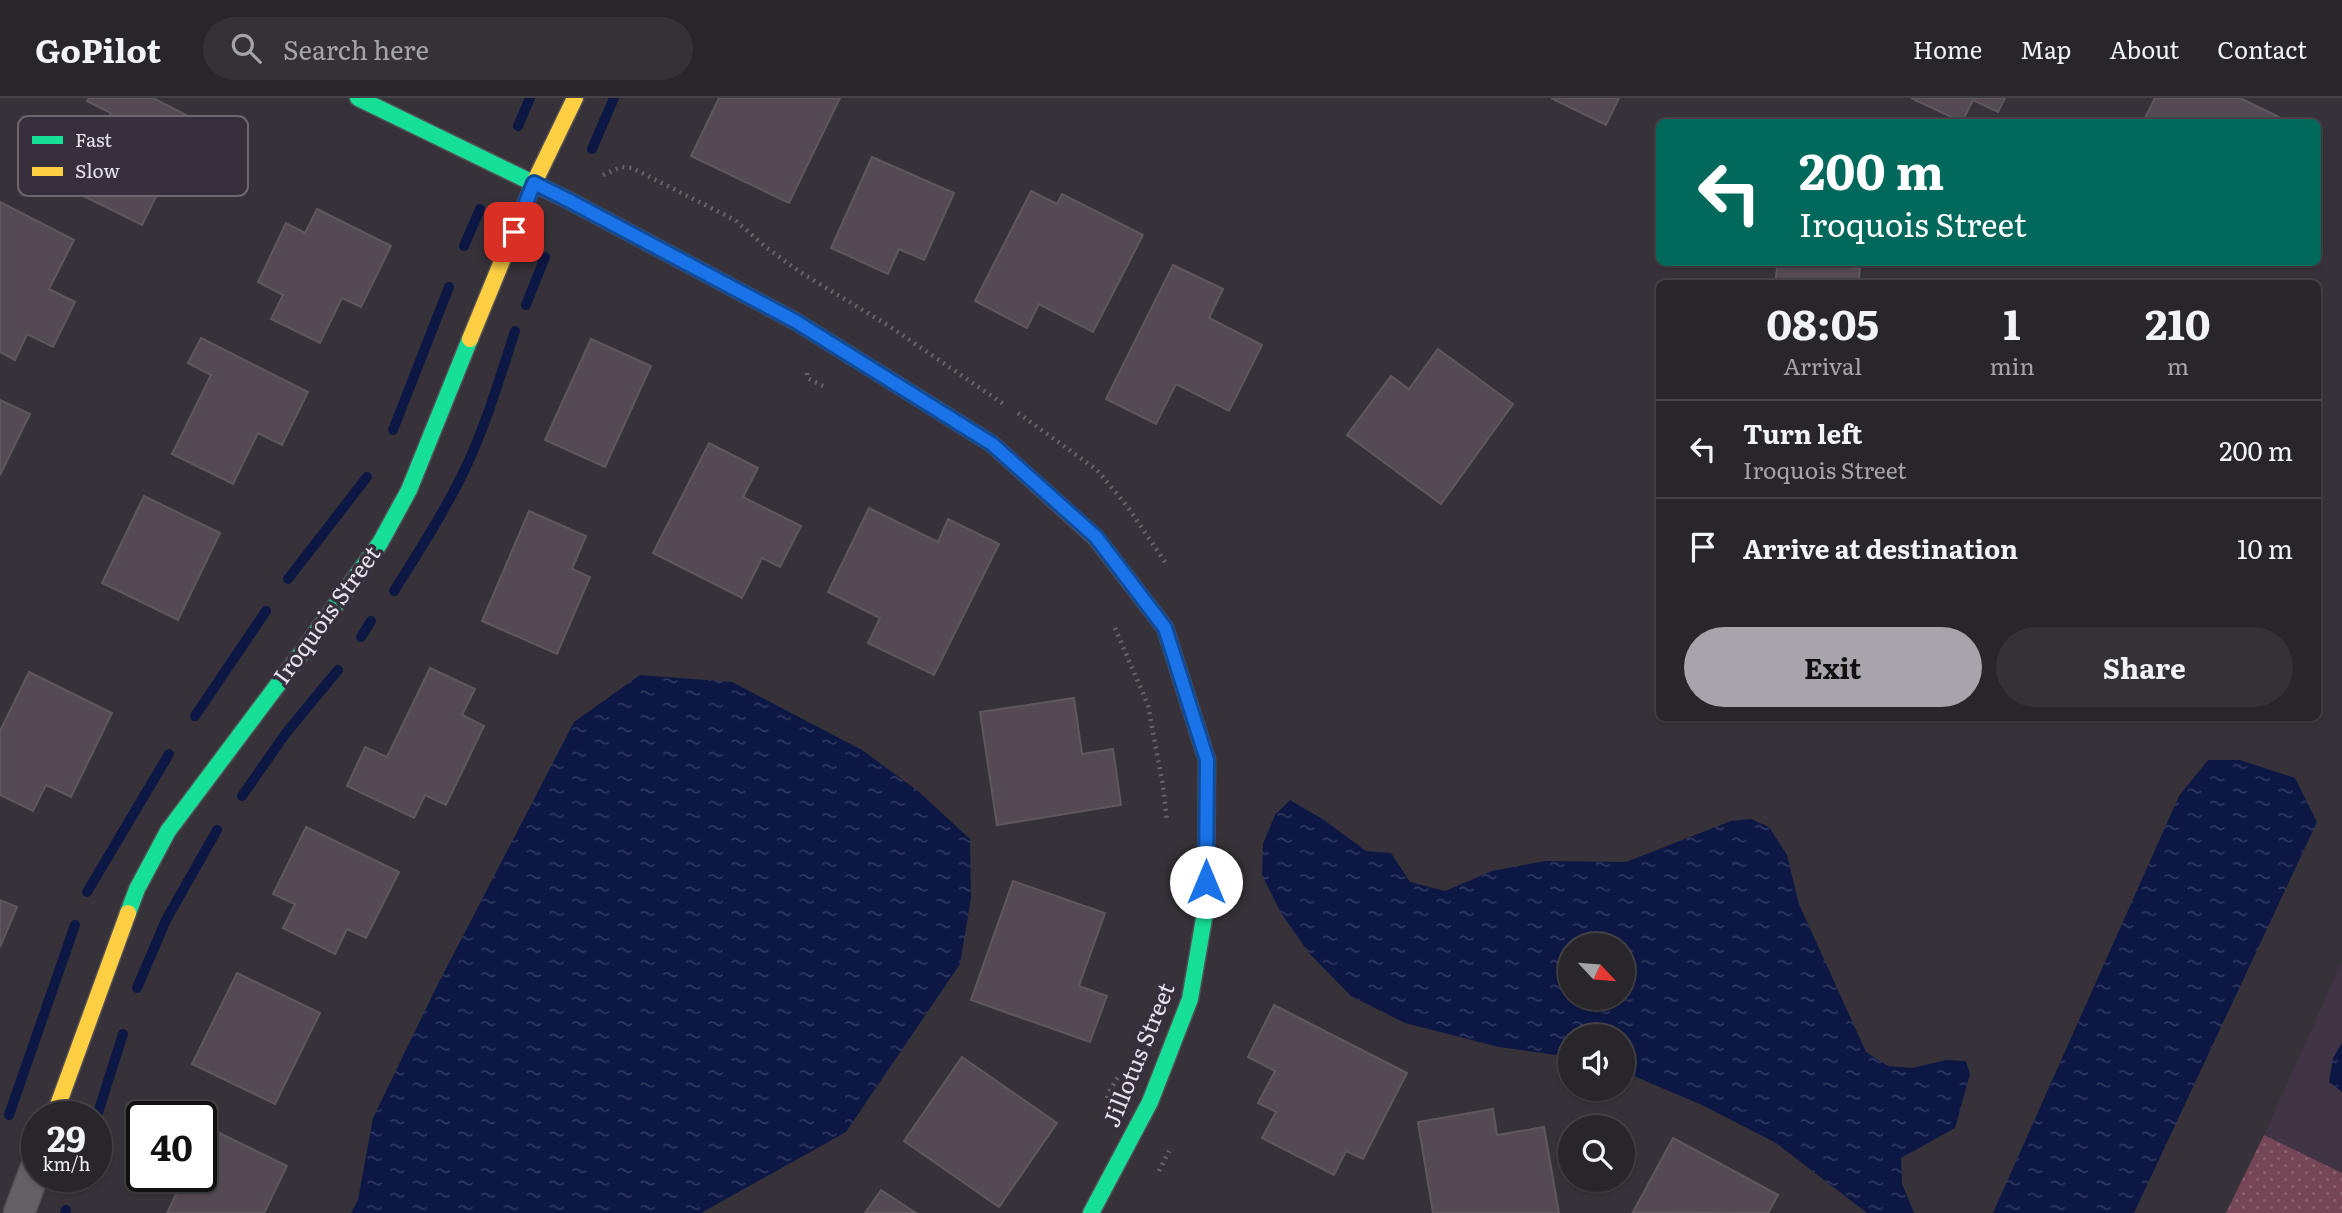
<!DOCTYPE html>
<style>
:root{--surface:#29262b;--page:#353237;--text:#f1f3f6;--muted:#a5a5a9;--line:#454347;--accent:#a9a4ac}
body{margin:0;font-family:Literata,serif;background:var(--page);color:var(--text);height:100vh;display:flex;flex-direction:column;font-size:26px;white-space:nowrap}
*{box-sizing:border-box;margin:0}
p{font-size:23px;color:var(--muted)}
.icon{flex:none;width:38px;height:38px;fill:none;stroke:currentColor;stroke-width:2;stroke-linecap:round;stroke-linejoin:round}
.map{position:relative;flex:1;overflow:hidden}
.sheet{position:absolute;left:1656px;top:182px;width:665px;height:441px;display:flex;flex-direction:column;background:var(--surface);border-radius:10px;box-shadow:0 2px 5px #0004,0 0 0 2px var(--line)}
.sheet>*{flex:none}
.banner{position:absolute;left:1656px;top:21px;width:665px;height:147px;border-radius:10px;box-shadow:0 2px 5px #0004,0 0 0 2px var(--line);background:#00695c;color:#fff;overflow:hidden}
.needle{width:46px;rotate:116deg}
.fabs{position:absolute;left:1558px;top:835px;display:grid;gap:14px}
.fabs a{display:grid;place-items:center;width:77px;height:77px;border-radius:50%;background:var(--surface);box-shadow:0 2px 5px #0004,0 0 0 2px var(--line);font-size:35px}
.speed{position:absolute;left:21px;top:1003px;display:flex;gap:14px;font-size:35px;font-weight:700;text-align:center}
.speed>*{display:grid;place-content:center;width:91px;height:91px;border-radius:50%;background:var(--surface);box-shadow:0 2px 5px #0004,0 0 0 2px var(--line);line-height:1}
.speed small{font-size:18px;font-weight:400}
.speed .limit{border:4px solid #111;border-radius:10px;background:#fff;color:#111}
.pin{position:absolute;display:grid;place-items:center;width:60px;height:60px;color:#fff;margin:-30px;border-radius:14px;box-shadow:0 4px 10px #0006}
.me{position:absolute;width:77px;margin:-38px;rotate:0deg;stroke-linejoin:round;filter:drop-shadow(0 0 5px #0008)}
.turn{display:flex;align-items:center;gap:24px;height:147px;padding:0 28px;font-size:32px}
.turn .icon{width:91px;height:91px;stroke-width:2.5}
.turn b{display:block;font-size:49px;line-height:60px}
.eta{display:flex;justify-content:space-evenly;align-items:center;height:119px;text-align:center}
.eta b{font-size:42px;font-weight:700;line-height:49px}
.action{display:flex;gap:14px;margin-top:auto;padding:14px 28px}
.action a{flex:1;height:80px;border-radius:42px;background:var(--accent);color:#111;font-size:28px;font-weight:700;line-height:80px;text-align:center}
.action a+a{background:var(--page);color:var(--text)}
ul{padding:0;list-style:none}
li{display:flex;align-items:center;gap:21px;height:98px;padding:0 28px;border-top:2px solid var(--line)}
li div{flex:1}
li b{display:block;font-size:26px}
li em{font-style:normal}
header{display:flex;align-items:center;gap:42px;box-sizing:border-box;height:98px;padding:0 35px;background:var(--surface);border-bottom:2px solid var(--line)}
header strong{font-size:33px}
nav{display:flex;gap:38px;margin-inline-start:auto;font-size:24px}
.search{width:490px;height:63px;background:var(--page);display:flex;align-items:center;gap:18px;box-sizing:border-box;padding:0 24px;border-radius:38px;color:var(--muted);font-size:26px}
.map>svg:first-child{display:block}
.built{fill:#3f3344}
.grass{fill:url(#grass-dots)}
.water{fill:url(#water-ripples);fill-rule:evenodd}
.lines{fill:none;stroke-linecap:round;stroke-linejoin:round}
.stream{stroke:#0d1744;stroke-width:10}
.building{fill:#544a54;stroke:#5e585e;stroke-width:2}
.street-casing{stroke:#534f55;stroke-width:33}
.fast-casing{stroke:#534f55;stroke-width:19}
.slow-casing{stroke:#534f55;stroke-width:19}
.path{stroke:#676369;stroke-width:4.5;stroke-dasharray:2 5;stroke-linecap:butt}
.street{stroke:#646166;stroke-width:30}
.fast{stroke:#16e098;stroke-width:16}
.slow{stroke:#ffcf43;stroke-width:16}
.route-casing{stroke:#114b97;stroke-width:18}
.route{stroke:#1a73e8;stroke-width:12}
.labels{text-anchor:middle;stroke-width:7;stroke-linejoin:round;paint-order:stroke}
.street-label{font-size:23px;fill:#e7e2ea;stroke:#382f3c}
.key{fill:#382f3c;stroke:#6d6570;stroke-width:2}
.key-label{font-size:19px;fill:#e7e2ea}
</style>
<header>
<strong>GoPilot</strong>
<div class="search"><svg class="icon" aria-label="search" viewBox="0 0 24 24"><circle cx="10" cy="10" r="6"/><path d="M15 15l6 6"/></svg>Search here</div>
<nav><a>Home</a><a>Map</a><a>About</a><a>Contact</a></nav>
</header>
<div class="map">
<svg width="2342" height="1115" viewBox="0 0 2342 1115">
<defs>
<pattern id="grass-dots" width="8" height="8" patternUnits="userSpaceOnUse" patternTransform="scale(1.75)"><rect width="8" height="8" fill="#754756"/><path d="M2 2h.1M6 6h.1" fill="none" stroke="#89616e" stroke-width="1.8" stroke-linecap="round"/></pattern>
<pattern id="water-ripples" width="26" height="14" patternUnits="userSpaceOnUse" patternTransform="scale(1.75)"><rect width="26" height="14" fill="#0d1744"/><path d="M2 4q2-2 4 0t4 0M15 11q2-2 4 0t4 0" fill="none" stroke="#30385f"/></pattern>
</defs>
<rect width="100%" height="100%" fill="#373239"/>
<polygon class="built" points="2342,863 2342,1115 2225,1115 2264,1037"/>
<polygon class="grass" points="2264,1037 2342,1075 2342,1115 2226,1115"/>
<g class="water">
<polygon points="640,577 732,584 862,652 918,693 970,741 971,800 960,866 846,1034 701,1115 351,1115 358,1102 373,1020 436,890 574,624"/>
<polygon points="2208,662 2240,662 2295,680 2317,724 2134,1115 1993,1115 2179,698"/>
<path d="M 1290,702 L 1324,722 L 1366,753 L 1391,755 L 1410,784 L 1445,793 L 1492,773 L 1545,763 L 1626,764 L 1731,723 L 1751,721 L 1769,729 L 1787,757 L 1799,806 L 1866,954 L 1888,968 L 1912,970 L 1946,962 L 1966,963 L 1970,976 L 1955,1030 L 1901,1060 L 1902,1086 L 1914,1115 L 1867,1115 L 1776,1045 L 1702,1007 L 1622,973 L 1622,938 L 1570,938 L 1570,959 L 1499,949 L 1405,925 L 1351,898 L 1309,855 L 1281,815 L 1262,777 L 1263,746 L 1275,717 ZM 1570,847 L 1622,847 L 1622,900 L 1570,900 Z"/>
<polygon points="2342,945 2342,994 2329,984 2333,960"/>
</g>
<g class="lines">
<g class="stream">
<polyline points="518,28 530,0"/>
<polyline points="592,51 614,0"/>
<polyline points="464,148 480,111"/>
<polyline points="526,207 545,159"/>
<polyline points="393,332 449,189"/>
<polyline points="288,481 367,379"/>
<path d="M 394,493 C 419,453 445,413 465,371 C 486,327 500,279 515,233"/>
<polyline points="361,539 371,523"/>
<polyline points="195,618 266,513"/>
<polyline points="242,698 286,635 338,572"/>
<polyline points="87,794 169,656"/>
<polyline points="137,890 166,822 217,732"/>
<polyline points="9,1017 75,827"/>
<polyline points="96,1021 123,936"/>
<polyline points="65,1115 66,1112"/>
</g>
</g>
<g class="building">
<polygon points="89,0 153,0 194,21 142,127 47,80 72,27 99,40 111,15 87,3"/>
<polygon points="719,0 840,0 789,105 691,58"/>
<polygon points="1551,0 1619,0 1606,27"/>
<polygon points="1911,0 2005,0 1998,14 1973,2 1962,24"/>
<polygon points="2155,0 2240,0 2283,21 2282,24 2143,24"/>
<polygon points="872,59 954,95 924,162 899,151 888,176 831,150"/>
<polygon points="1031,93 1057,106 1062,96 1143,137 1093,234 1039,206 1027,230 975,203"/>
<polygon points="0,104 74,142 49,191 75,204 53,249 27,236 15,262 0,254"/>
<polygon points="317,111 391,148 361,209 342,200 320,245 271,221 283,197 258,184 286,125 305,135"/>
<polygon points="1778,164 1818,164 1860,171 1858,186 1775,186"/>
<polygon points="1173,167 1223,191 1209,220 1262,247 1229,313 1176,286 1156,326 1106,301"/>
<polygon points="201,240 308,294 282,347 258,335 233,386 172,356 211,277 188,265"/>
<polygon points="591,241 651,268 605,369 545,342"/>
<polygon points="1438,251 1513,306 1441,406 1347,337 1391,278 1409,291"/>
<polygon points="0,302 30,316 0,377"/>
<polygon points="709,345 758,370 743,399 801,428 780,469 762,460 742,500 653,455"/>
<polygon points="144,398 220,435 178,522 102,485"/>
<polygon points="869,410 938,444 948,421 999,446 934,577 868,545 880,520 828,494"/>
<polygon points="529,413 586,438 572,471 590,479 557,556 482,523"/>
<polygon points="430,570 475,591 462,617 484,628 446,707 425,697 414,720 347,688 365,649 387,659"/>
<polygon points="29,574 112,615 71,699 46,687 33,713 0,697 0,633"/>
<polygon points="1074,600 1082,656 1113,651 1121,707 997,727 980,614"/>
<polygon points="306,729 399,774 366,840 347,831 335,856 283,830 295,806 273,796"/>
<polygon points="1013,783 1105,815 1079,888 1107,898 1090,944 971,902"/>
<polygon points="0,802 17,809 0,849"/>
<polygon points="237,875 320,915 275,1006 192,966"/>
<polygon points="1274,907 1407,975 1363,1061 1346,1053 1334,1077 1262,1040 1276,1014 1258,1005 1275,973 1248,959"/>
<polygon points="962,959 1057,1025 999,1109 904,1043"/>
<polygon points="1493,1011 1497,1037 1544,1029 1559,1115 1433,1115 1418,1024"/>
<polygon points="209,1030 287,1068 264,1115 167,1115 185,1078 201,1078 201,1045"/>
<polygon points="1673,1040 1778,1097 1768,1115 1633,1114"/>
<polygon points="881,1092 916,1115 865,1115"/>
</g>
<g class="lines">
<g class="street-casing">
<polyline id="street" points="19,1115 37,1067"/>
</g>
<g class="fast-casing">
<g id="fast">
<polyline points="358,0 568,102 795,223 901,289"/>
<polyline points="128,815 137,791 168,733 303,553 380,445 409,392 470,241"/>
<polyline points="1091,1115 1150,1004 1190,901 1206,809 1207,662 1165,530 1096,440"/>
</g>
</g>
<g class="slow-casing">
<g id="slow">
<polyline points="470,241 534,85 575,0"/>
<polyline points="901,289 992,346 1096,440"/>
<polyline points="54,1018 128,815"/>
</g>
</g>
<g class="path">
<polyline points="603,77 621,69 632,70 735,122 767,150 800,174 889,228 1005,307"/>
<polyline points="807,275 807,280 823,288"/>
<polyline points="1018,315 1097,372 1127,408 1165,464"/>
<polyline points="1115,530 1148,607 1163,688 1167,723"/>
<polyline points="1107,1000 1109,994 1119,977"/>
<polyline points="1159,1073 1169,1053"/>
</g>
<use href="#street" class="street"/>
<use href="#fast" class="fast"/>
<use href="#slow" class="slow"/>
</g>
<g class="lines">
<g class="route-casing">
<polyline id="route" points="514,134 534,85 568,102 795,223 992,346 1096,439 1165,530 1207,662 1206,784"/>
</g>
<use href="#route" class="route"/>
</g>
<g class="labels">
<g class="street-label">
<text transform="translate(327 517) rotate(-54)" y="8">Iroquois Street</text>
<text transform="translate(1139 957) rotate(-68)" y="8">Jillotus Street</text>
</g>
</g>
<rect x="18" y="18" width="230" height="80" rx="10" class="key"/>
<rect x="32" y="38" width="31" height="8" fill="#16e098"/>
<rect x="32" y="69" width="31" height="9" fill="#ffcf43"/>
<g class="key-label">
<text x="75" y="49">Fast</text>
<text x="75" y="80">Slow</text>
</g>
</svg>
<div class="fabs">
<a><svg class="needle" viewBox="-14 -14 28 28"><path d="M0-13l5 13h-10z" fill="#e53935"/><path d="M0 13l5-13h-10z" fill="#a5a5a9"/></svg></a>
<a><svg class="icon" aria-label="sound" viewBox="0 0 24 24"><path d="M4 9h4l5-4v14l-5-4H4zM17 9q2 3 0 6"/></svg></a>
<a><svg class="icon" aria-label="search" viewBox="0 0 24 24"><circle cx="10" cy="10" r="6"/><path d="M15 15l6 6"/></svg></a>
</div>
<div class="speed"><div>29<small>km/h</small></div><div class="limit">40</div></div>
<div class="pin" style="left:514px;top:134px;background:#d93025"><svg class="icon" aria-label="arrive" viewBox="0 0 24 24"><path d="M6 21V4h12l-3 4 3 4H6"/></svg></div>
<svg class="me" style="left:1206px;top:784px" viewBox="-20 -20 40 40"><circle r="19" fill="#fff"/><path d="M0-13L10 11 0 6-10 11z" fill="#1a73e8"/></svg>
<div class="banner">
<div class="turn"><svg class="icon" aria-label="left" viewBox="0 0 24 24"><path d="M17 20v-9H6M10 6l-5 5 5 5"/></svg><div><b>200 m</b>Iroquois Street</div></div>
</div>
<section class="sheet">
<div class="eta">
<div><b>08:05</b><p>Arrival</p></div>
<div><b>1</b><p>min</p></div>
<div><b>210</b><p>m</p></div>
</div>
<ul>
<li><svg class="icon" aria-label="left" viewBox="0 0 24 24"><path d="M17 20v-9H6M10 6l-5 5 5 5"/></svg><div><b>Turn left</b><p>Iroquois Street</p></div><em>200 m</em></li>
<li><svg class="icon" aria-label="arrive" viewBox="0 0 24 24"><path d="M6 21V4h12l-3 4 3 4H6"/></svg><div><b>Arrive at destination</b></div><em>10 m</em></li>
</ul>
<div class="action"><a>Exit</a><a>Share</a></div>
</section>
</div>
